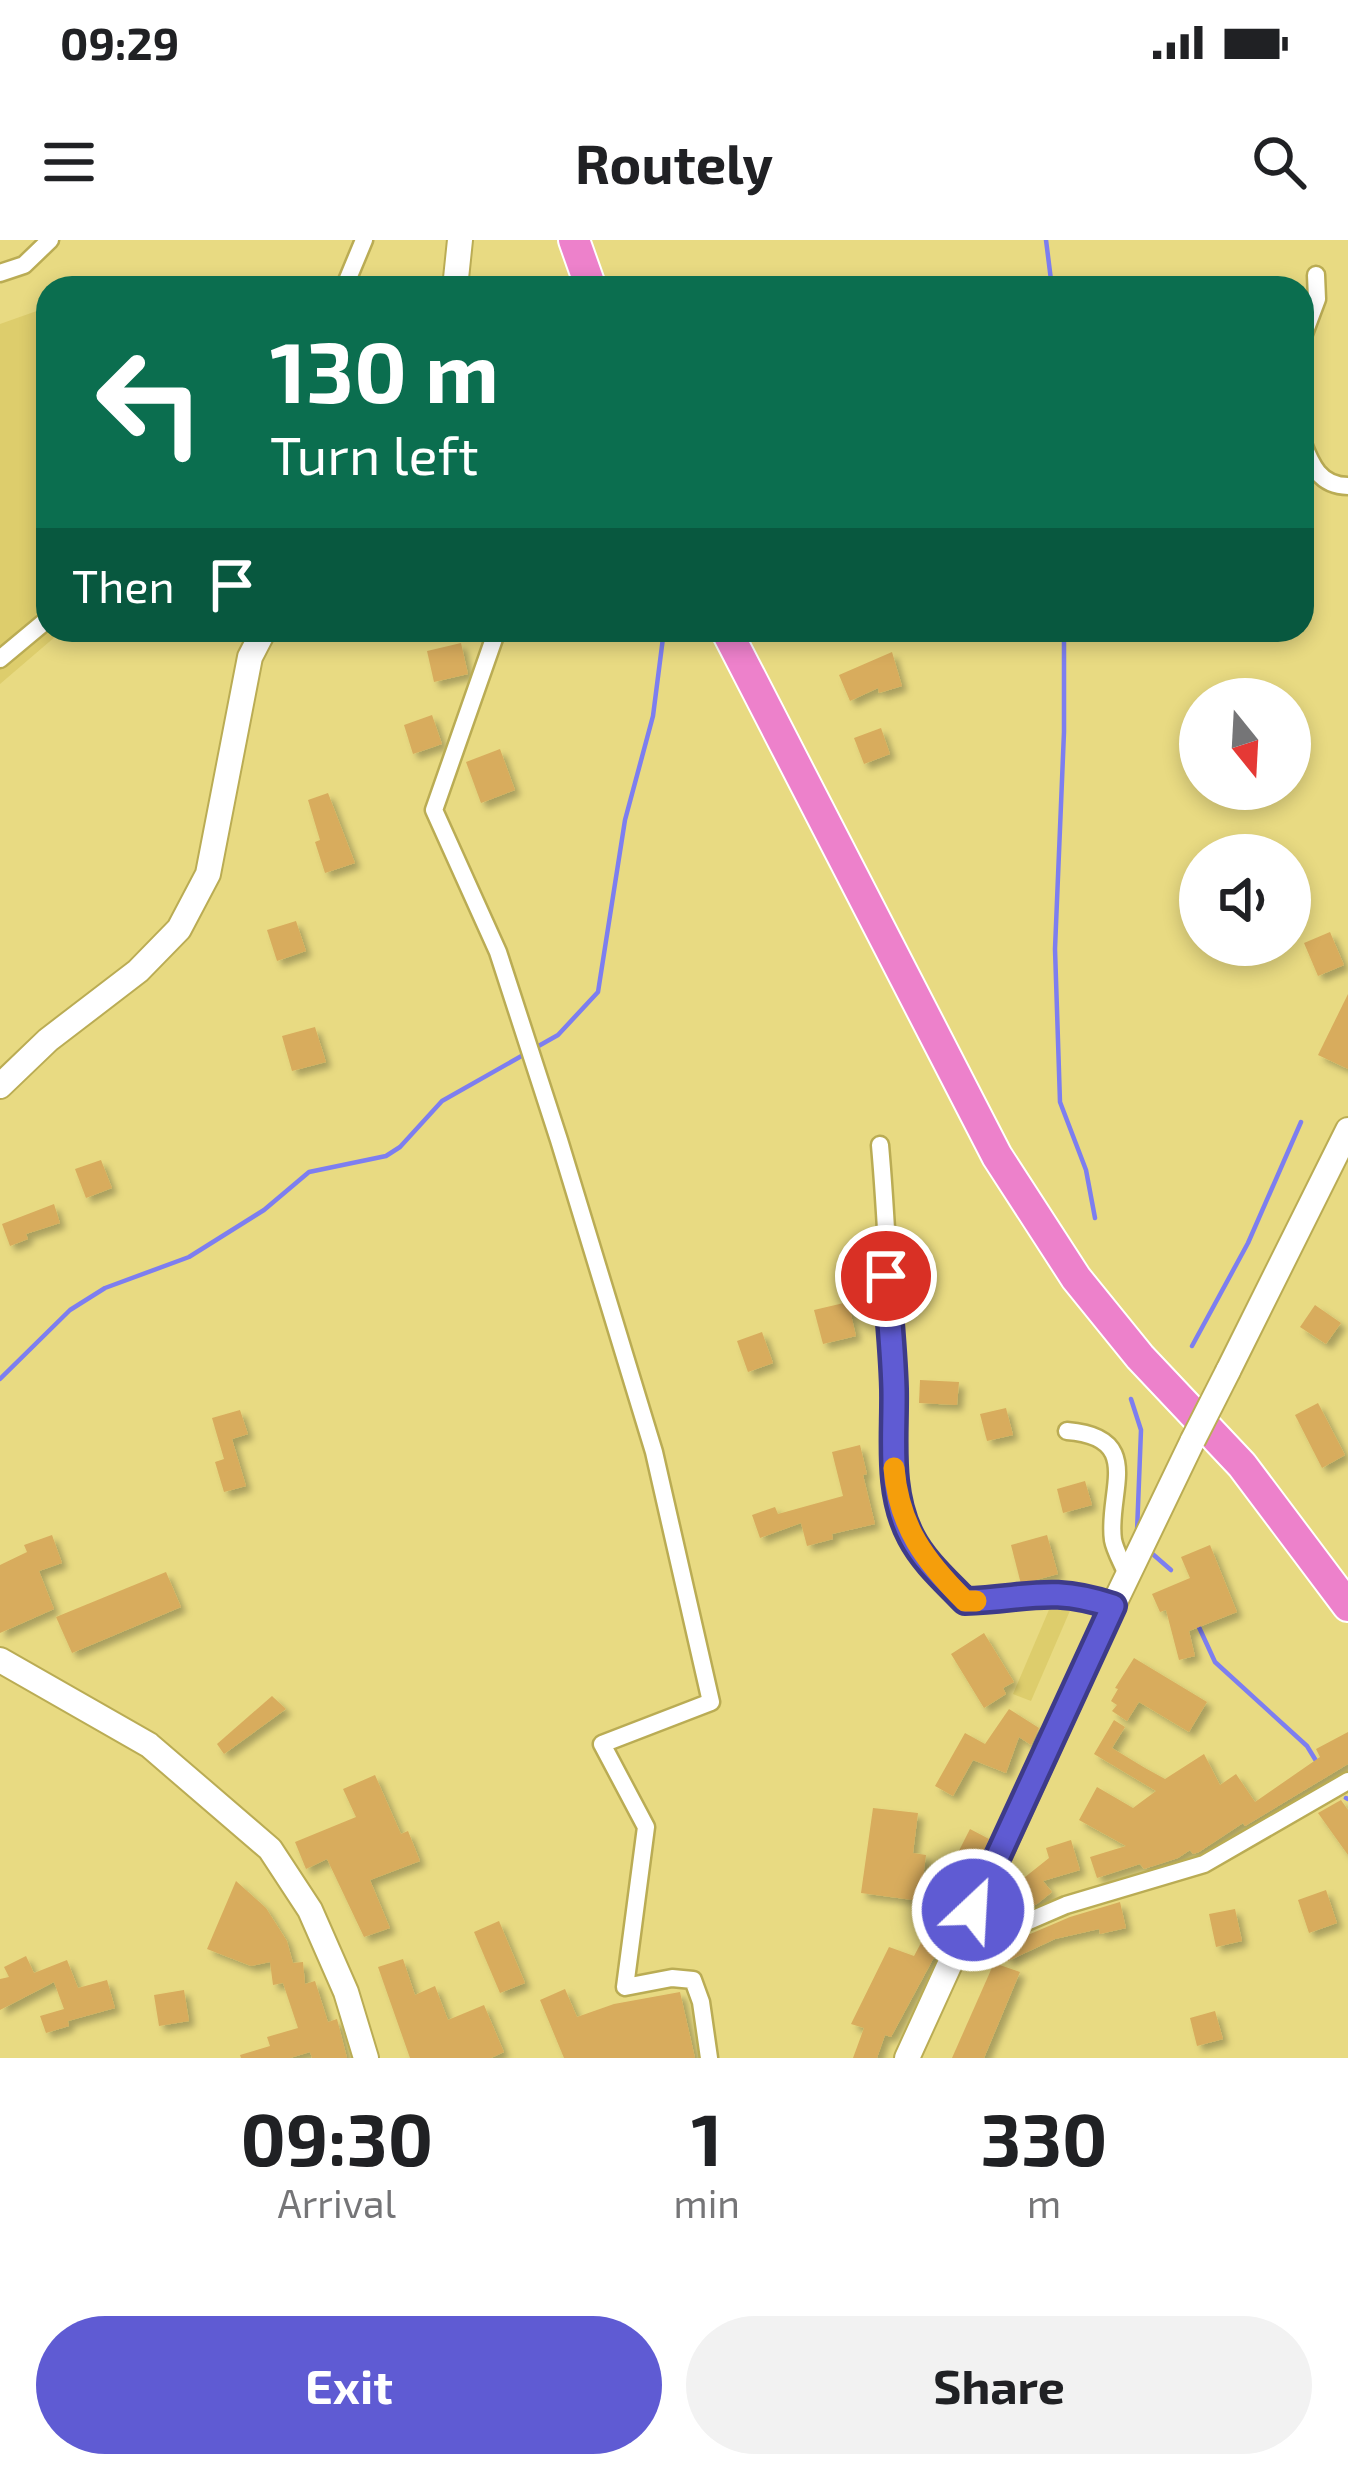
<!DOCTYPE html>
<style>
:root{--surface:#fff;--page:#f2f2f2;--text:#202124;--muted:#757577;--accent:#5f5bd3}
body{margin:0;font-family:"Exo 2",sans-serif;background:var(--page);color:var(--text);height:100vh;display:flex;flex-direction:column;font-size:45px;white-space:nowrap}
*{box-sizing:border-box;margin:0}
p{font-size:39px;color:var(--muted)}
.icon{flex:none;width:66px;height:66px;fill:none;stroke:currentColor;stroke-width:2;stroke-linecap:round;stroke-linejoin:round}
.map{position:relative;height:1818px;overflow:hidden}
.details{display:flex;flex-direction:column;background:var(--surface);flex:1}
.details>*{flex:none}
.guide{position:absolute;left:36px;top:36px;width:1278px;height:366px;border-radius:36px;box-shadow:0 6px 18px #0003;background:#0b6e4f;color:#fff;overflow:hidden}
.needle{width:78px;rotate:162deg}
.tools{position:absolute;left:1179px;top:438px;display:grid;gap:24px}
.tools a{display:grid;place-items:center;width:132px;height:132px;border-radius:50%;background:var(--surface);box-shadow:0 6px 18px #0003;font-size:60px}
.pin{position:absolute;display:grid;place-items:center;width:102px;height:102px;color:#fff;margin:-51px;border:6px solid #fff;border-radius:50%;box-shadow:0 3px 12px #0007}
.me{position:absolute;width:132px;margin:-66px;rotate:25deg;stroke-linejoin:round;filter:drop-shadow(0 0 9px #0008)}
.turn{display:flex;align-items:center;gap:42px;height:252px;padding:0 36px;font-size:54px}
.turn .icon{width:156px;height:156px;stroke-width:2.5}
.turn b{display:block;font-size:84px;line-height:102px}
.then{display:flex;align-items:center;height:114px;padding:0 36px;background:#0003;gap:24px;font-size:45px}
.eta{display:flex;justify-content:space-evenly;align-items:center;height:204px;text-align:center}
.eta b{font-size:72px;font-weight:700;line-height:84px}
.primary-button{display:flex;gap:24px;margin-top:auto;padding:24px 36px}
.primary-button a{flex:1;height:138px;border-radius:72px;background:var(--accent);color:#fff;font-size:48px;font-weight:700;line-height:138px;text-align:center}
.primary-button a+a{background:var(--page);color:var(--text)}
.status{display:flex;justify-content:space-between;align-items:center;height:84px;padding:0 60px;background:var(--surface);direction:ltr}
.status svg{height:33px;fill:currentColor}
header{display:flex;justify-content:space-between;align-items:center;height:156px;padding:0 36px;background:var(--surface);font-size:54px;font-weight:700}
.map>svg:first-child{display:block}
.built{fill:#ddcd6c}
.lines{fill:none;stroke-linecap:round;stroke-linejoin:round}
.stream{stroke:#7d7ef0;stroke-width:4.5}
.building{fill:#d8ac5d;filter:url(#shadow)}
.street-casing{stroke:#baac54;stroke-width:21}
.secondary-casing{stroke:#baac54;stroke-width:28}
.highway-casing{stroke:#fff;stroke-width:34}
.street{stroke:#fff;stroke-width:16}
.secondary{stroke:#fff;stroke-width:24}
.highway{stroke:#ed81cb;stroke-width:30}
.secondary-bridge-casing{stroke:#baac54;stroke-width:28;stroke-linecap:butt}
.secondary-bridge{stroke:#fff;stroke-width:24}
.route-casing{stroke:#3e3b89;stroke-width:30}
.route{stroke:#5f5bd3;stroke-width:21}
.slow{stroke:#f59e0b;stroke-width:21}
</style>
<div class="status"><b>09:29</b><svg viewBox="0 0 49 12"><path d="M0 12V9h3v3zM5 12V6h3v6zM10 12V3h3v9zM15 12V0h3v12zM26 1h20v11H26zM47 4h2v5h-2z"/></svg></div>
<header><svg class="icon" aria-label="menu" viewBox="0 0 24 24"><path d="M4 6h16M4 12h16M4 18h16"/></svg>Routely<svg class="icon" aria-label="search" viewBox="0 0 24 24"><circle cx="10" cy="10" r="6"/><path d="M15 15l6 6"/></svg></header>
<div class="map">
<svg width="1348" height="1818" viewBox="0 0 1348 1818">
<defs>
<filter id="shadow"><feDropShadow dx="5.5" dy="5.5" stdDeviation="3" flood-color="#0004"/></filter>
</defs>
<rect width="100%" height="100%" fill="#e8da82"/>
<g class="built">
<polygon points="48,67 48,390 63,390 0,444 0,84"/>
<polygon points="1054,1358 1072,1366 1031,1461 1013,1454"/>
</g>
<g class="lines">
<g class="stream">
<polyline points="1046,0 1052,48"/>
<polyline points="1064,390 1064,492 1055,709 1060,862 1086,930 1095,978"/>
<polyline points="535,808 558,795 598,752 625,580 653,476 664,390"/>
<polyline points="1192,1106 1248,1003 1301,882"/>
<polyline points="0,1139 70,1070 105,1048 189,1017 264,970 309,932 386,916 400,907 442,861 525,814"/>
<polyline points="1131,1159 1141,1190 1137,1292"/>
<polyline points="1148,1310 1171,1330"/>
<polyline points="1198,1385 1215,1422 1307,1506 1318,1524"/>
<polyline points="1346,1558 1348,1559"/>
</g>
</g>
<g class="building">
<polygon points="461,403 468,434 434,442 427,411"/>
<polygon points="892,412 902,446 879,453 878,448 850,461 839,435"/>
<polygon points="432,475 442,504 413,514 404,485"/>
<polygon points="881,488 890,514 864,524 854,498"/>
<polygon points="500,509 515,550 481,563 466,522"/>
<polygon points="328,553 355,623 325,633 315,602 320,600 308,560"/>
<polygon points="296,681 306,711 277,721 267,690"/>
<polygon points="1330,692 1344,725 1318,736 1304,703"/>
<polygon points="1348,754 1348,829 1318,815"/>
<polygon points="315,787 326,822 292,831 282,796"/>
<polygon points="101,920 112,948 86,958 75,929"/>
<polygon points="54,964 60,983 26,994 28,999 10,1006 2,984"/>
<polygon points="848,1062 856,1096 823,1104 814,1070"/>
<polygon points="1315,1065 1341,1083 1326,1104 1300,1087"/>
<polygon points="762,1092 773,1123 748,1132 737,1101"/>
<polygon points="920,1140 959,1142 957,1165 919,1163"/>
<polygon points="1318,1163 1345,1215 1322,1228 1295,1175"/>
<polygon points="1006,1168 1013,1195 987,1201 980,1174"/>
<polygon points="240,1170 248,1194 232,1199 246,1246 224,1252 215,1222 224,1219 212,1178"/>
<polygon points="860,1205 867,1234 863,1235 875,1284 832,1294 833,1299 807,1306 801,1283 760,1298 752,1275 775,1267 778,1274 843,1256 832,1212"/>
<polygon points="1085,1241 1092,1265 1063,1273 1057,1249"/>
<polygon points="52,1295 62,1323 39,1331 54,1369 0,1393 0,1325 27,1312 24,1305"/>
<polygon points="1047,1295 1058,1334 1021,1344 1011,1305"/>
<polygon points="1210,1305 1237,1372 1189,1391 1195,1416 1179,1420 1166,1370 1160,1372 1152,1354 1190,1338 1181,1317"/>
<polygon points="166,1332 181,1367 72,1413 56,1377"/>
<polygon points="984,1393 1014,1442 1003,1448 1006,1454 984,1468 951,1414"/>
<polygon points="1134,1418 1207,1462 1189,1492 1139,1462 1127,1481 1112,1471 1117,1465 1111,1461 1118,1449 1115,1448"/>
<polygon points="272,1456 286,1469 224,1514 217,1504"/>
<polygon points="1009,1469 1039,1488 1031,1505 1019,1497 1006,1533 973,1520 953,1556 935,1546 965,1493 985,1504"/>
<polygon points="1114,1480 1125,1487 1112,1508 1145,1528 1165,1539 1204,1514 1220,1545 1236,1534 1255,1562 1320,1517 1316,1509 1348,1492 1348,1524 1245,1586 1243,1583 1199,1612 1193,1614 1190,1610 1178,1618 1144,1629 1140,1624 1097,1638 1090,1617 1126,1606 1079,1580 1097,1547 1133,1568 1156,1551 1094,1514"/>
<polygon points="375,1535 401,1594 408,1591 420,1621 370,1640 390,1688 364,1697 327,1619 306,1629 295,1602 356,1577 343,1549"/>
<polygon points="1341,1560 1348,1570 1348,1615 1318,1573"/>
<polygon points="873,1568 918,1573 913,1613 926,1615 920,1661 861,1653"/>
<polygon points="970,1589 989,1599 938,1710 891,1797 885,1795 877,1818 853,1818 864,1788 851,1784 889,1707 914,1716 942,1664 933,1662"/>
<polygon points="1071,1600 1080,1630 1043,1641 1052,1652 1037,1664 990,1684 988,1681 1000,1657 1049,1618 1046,1608"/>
<polygon points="236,1641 266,1668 287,1701 293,1723 303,1722 305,1744 315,1741 328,1782 337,1779 347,1818 312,1818 310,1812 290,1818 241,1818 240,1815 270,1806 267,1797 298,1788 283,1743 273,1745 270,1722 251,1726 207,1709"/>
<polygon points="1326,1650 1337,1683 1309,1693 1298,1660"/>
<polygon points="1120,1662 1126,1688 1100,1694 1099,1689 1055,1699 1008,1721 1002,1706 1070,1677"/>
<polygon points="1235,1669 1242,1701 1216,1707 1209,1674"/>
<polygon points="499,1681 525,1743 500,1753 474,1692"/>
<polygon points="26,1716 34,1733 67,1720 78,1748 107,1740 115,1768 68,1781 69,1786 46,1793 40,1776 64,1769 54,1742 0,1770 0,1739 9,1737 4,1727"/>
<polygon points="403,1719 415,1755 435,1746 448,1780 484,1765 504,1812 491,1818 410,1818 378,1727"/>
<polygon points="994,1723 1020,1732 984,1818 952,1818"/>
<polygon points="565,1749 577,1777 614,1764 680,1752 695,1818 564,1818 540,1760"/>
<polygon points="184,1750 189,1781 159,1786 154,1755"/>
<polygon points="1215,1771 1223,1799 1197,1806 1190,1778"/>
</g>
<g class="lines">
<g class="street-casing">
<g id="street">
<polyline points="0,33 24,25 50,0"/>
<polyline points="344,48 364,0"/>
<polyline points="1302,99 1317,59 1316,35"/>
<path d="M 1302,201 C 1311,225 1320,246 1348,246"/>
<polyline points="497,390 434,570 498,712 559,900 654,1212 711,1462 602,1504 646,1587 625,1747 672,1738 693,1740 701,1762 709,1818"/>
<polyline points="0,419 48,379"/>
<path d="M 880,905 C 887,983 890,1066 894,1144 C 896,1186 888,1232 901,1273 C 912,1309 939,1335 965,1361 C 1028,1359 1050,1345 1113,1366"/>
<path d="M 1067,1191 C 1146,1197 1106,1253 1113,1300 C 1115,1311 1123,1324 1127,1335"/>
<polyline points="954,1713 1066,1665 1204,1624 1348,1541"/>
</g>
</g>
<g class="secondary-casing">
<g id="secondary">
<polyline points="455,48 460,0"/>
<polyline points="0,846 48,800 138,731 179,689 208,634 250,417 264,390"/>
<polyline points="1228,1131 1348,890"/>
<polyline points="0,1420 149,1505 270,1609 310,1670 346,1752 366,1818"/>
<polyline points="907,1818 1113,1366 1193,1200"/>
</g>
</g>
<g class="highway-casing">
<g id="highway">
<polyline points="574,0 591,48"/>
<polyline points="726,390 997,916 1076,1038 1140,1117 1242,1225 1348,1366"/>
</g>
</g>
<use href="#street" class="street"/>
<use href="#secondary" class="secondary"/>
<use href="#highway" class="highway"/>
<g class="secondary-bridge-casing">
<polyline id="secondary-bridge" points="1193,1200 1228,1131"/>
</g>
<use href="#secondary-bridge" class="secondary-bridge"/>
</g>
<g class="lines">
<g class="route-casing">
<path id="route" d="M 886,1036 C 889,1073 893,1111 894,1149 C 895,1197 887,1252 911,1297 C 924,1322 946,1341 965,1361 C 1028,1359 1050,1345 1113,1366 L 973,1670"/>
</g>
<use href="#route" class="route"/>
<path class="slow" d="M 894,1228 C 899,1287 925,1321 965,1361 L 976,1361"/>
</g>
</svg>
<div class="tools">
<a><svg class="needle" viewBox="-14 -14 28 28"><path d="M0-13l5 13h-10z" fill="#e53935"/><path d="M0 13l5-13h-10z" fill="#757577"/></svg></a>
<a><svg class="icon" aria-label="sound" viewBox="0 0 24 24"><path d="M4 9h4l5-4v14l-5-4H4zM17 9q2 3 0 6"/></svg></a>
</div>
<div class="pin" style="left:886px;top:1036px;background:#d93025"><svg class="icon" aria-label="arrive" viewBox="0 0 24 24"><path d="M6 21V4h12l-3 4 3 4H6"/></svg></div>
<svg class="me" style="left:973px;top:1670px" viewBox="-20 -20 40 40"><circle r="17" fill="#5f5bd3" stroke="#fff" stroke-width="3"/><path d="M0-11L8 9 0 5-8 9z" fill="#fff"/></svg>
<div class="guide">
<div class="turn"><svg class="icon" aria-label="left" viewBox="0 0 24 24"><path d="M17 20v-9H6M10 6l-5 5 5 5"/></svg><div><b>130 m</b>Turn left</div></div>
<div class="then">Then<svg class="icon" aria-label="arrive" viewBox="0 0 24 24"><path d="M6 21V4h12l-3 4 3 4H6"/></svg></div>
</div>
</div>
<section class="details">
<div class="eta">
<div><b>09:30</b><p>Arrival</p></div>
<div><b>1</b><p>min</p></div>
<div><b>330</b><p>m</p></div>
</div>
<div class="primary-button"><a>Exit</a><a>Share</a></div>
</section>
